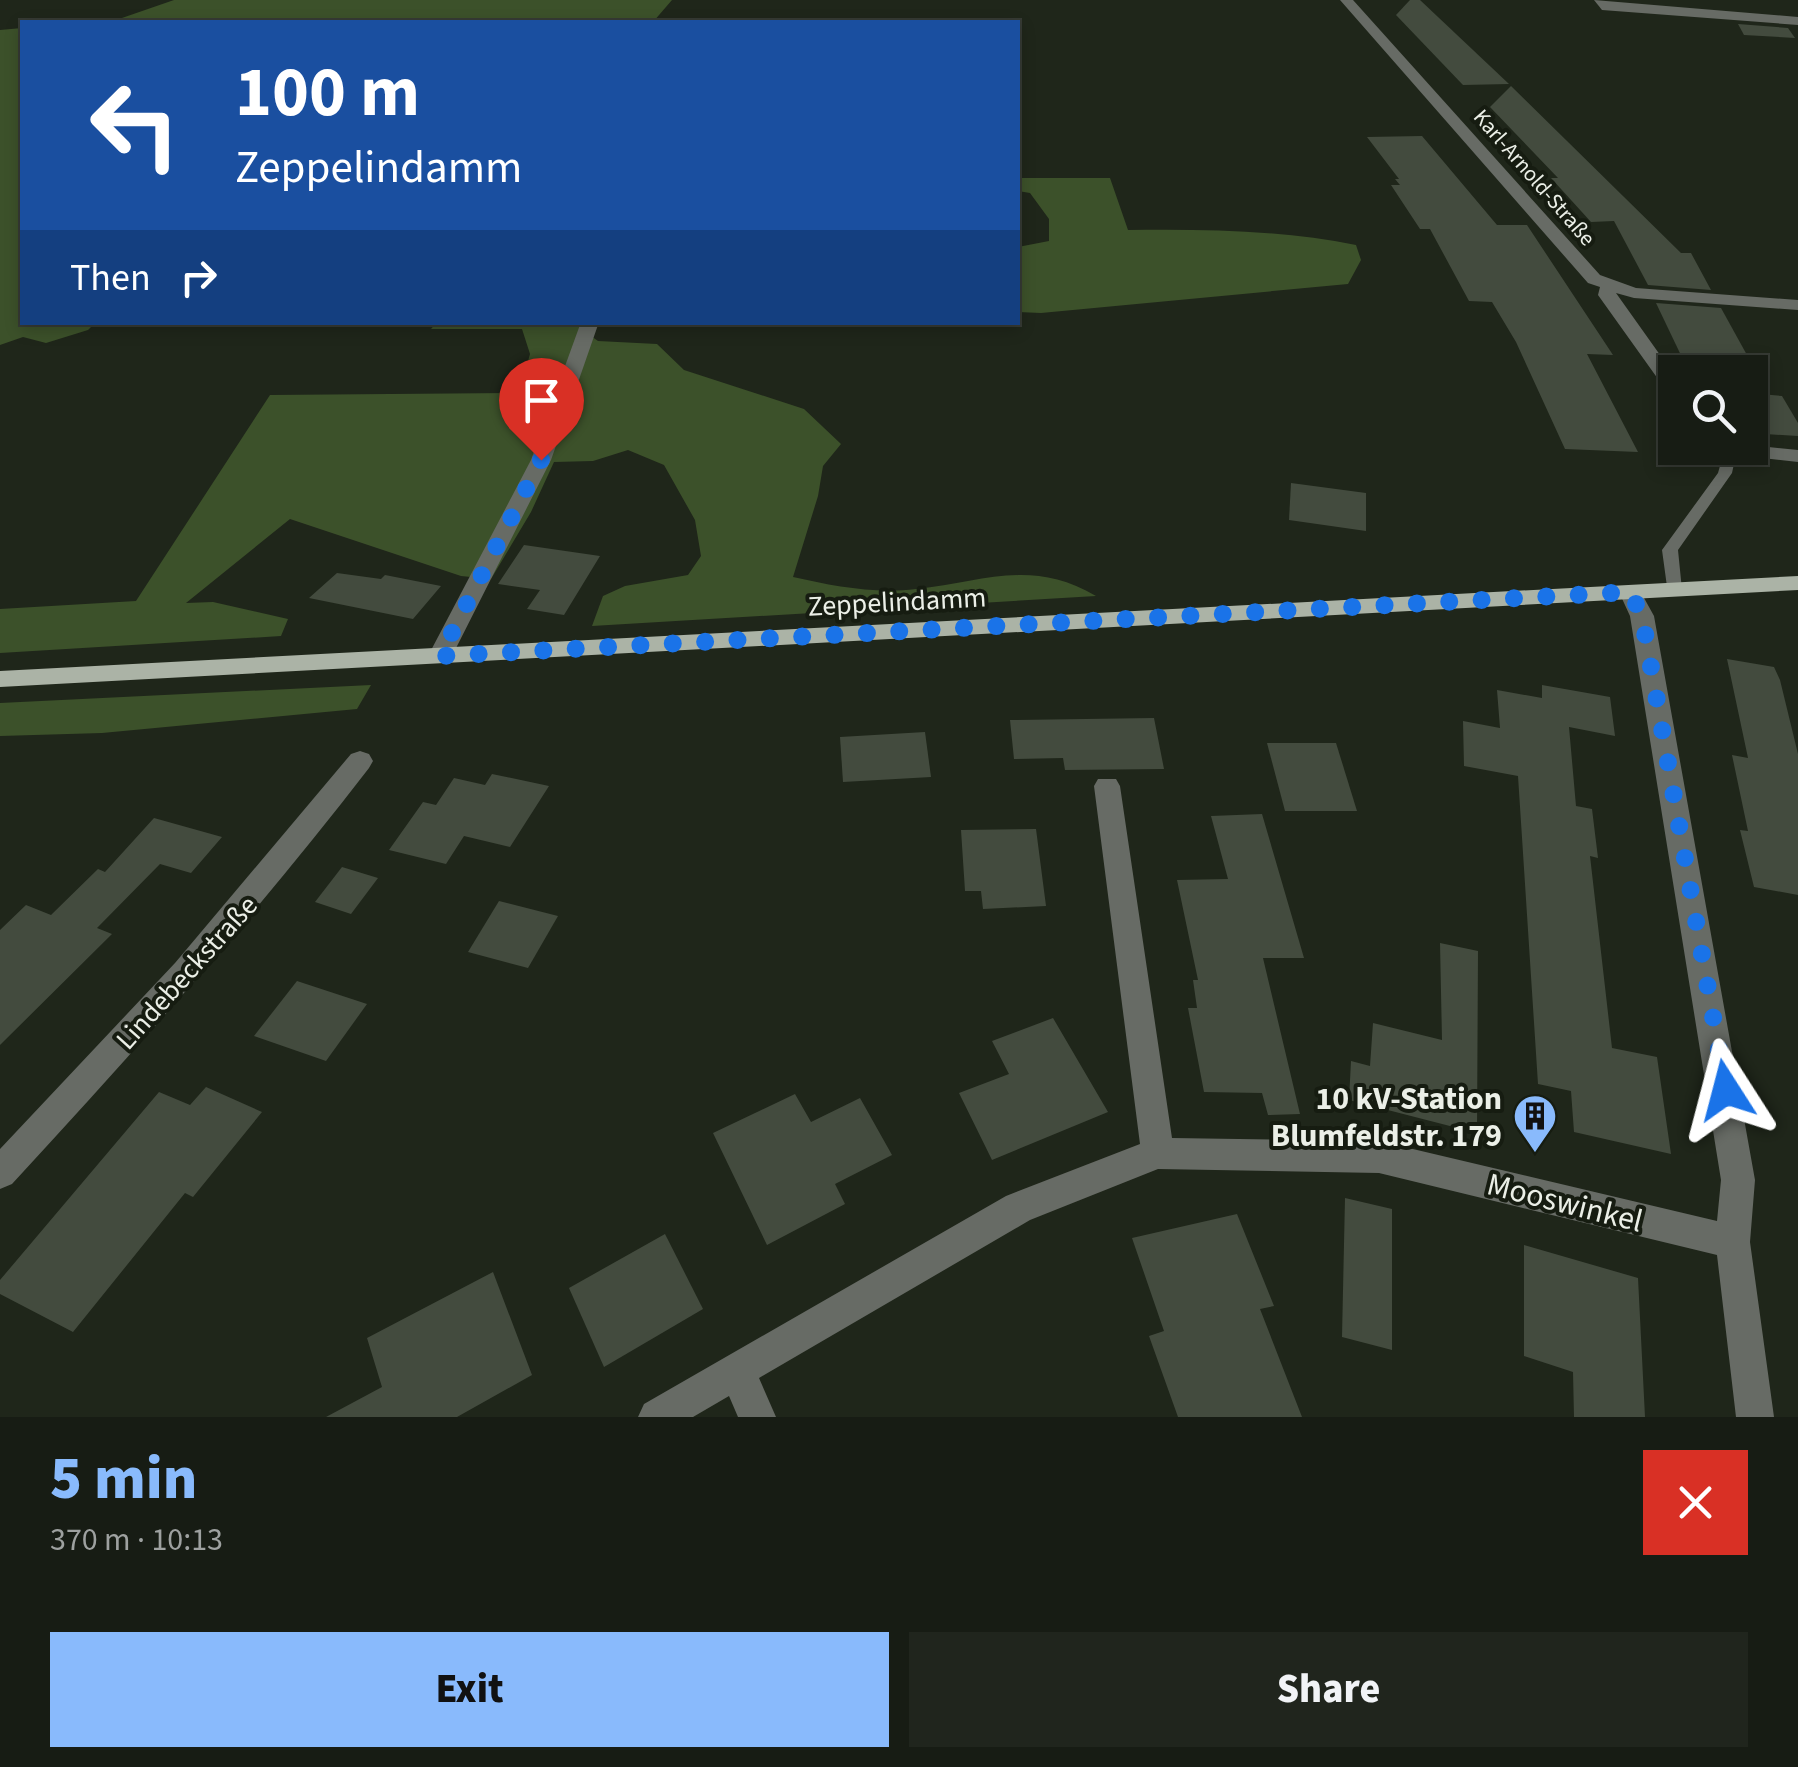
<!DOCTYPE html>
<meta charset="utf-8">
<style>
:root{--surface:#171c14;--page:#20251d;--text:#f1f3f6;--muted:#9ea1a0;--line:#363a34;--accent:#89bafc}
body{margin:0;font-family:"Source Sans 3",sans-serif;background:var(--page);color:var(--text);height:100vh;display:flex;flex-direction:column;font-size:38px;white-space:nowrap}
*{box-sizing:border-box;margin:0}
p{font-size:32px;color:var(--muted)}
.icon{flex:none;width:55px;height:55px;fill:none;stroke:currentColor;stroke-width:2;stroke-linecap:round;stroke-linejoin:round}
.map{position:relative;height:1417px;overflow:hidden}
.sheet{display:flex;flex-direction:column;background:var(--surface);flex:1}
.sheet>*{flex:none}
.top-card{position:absolute;left:20px;top:20px;width:1000px;height:305px;border-radius:0px;box-shadow:0 5px 15px #0003,0 0 0 2px var(--line);background:#1a4fa0;color:#fff;overflow:hidden}
.fabs{position:absolute;left:1658px;top:355px;display:grid;gap:20px}
.fabs a{display:grid;place-items:center;width:110px;height:110px;border-radius:0px;background:var(--surface);box-shadow:0 5px 15px #0003,0 0 0 2px var(--line);font-size:50px}
.pin{position:absolute;display:grid;place-items:center;width:85px;height:85px;color:#fff;margin:-102px -42px;border-radius:50% 50% 50% 0;rotate:-45deg;box-shadow:0 0 10px #0007}
.pin .icon{rotate:45deg}
.me{position:absolute;width:110px;margin:-55px;rotate:351deg;stroke-linejoin:round;filter:drop-shadow(0 0 8px #0008)}
.turn{display:flex;align-items:center;gap:35px;height:210px;padding:0 50px;font-size:45px}
.turn .icon{width:130px;height:130px;stroke-width:2.5}
.turn b{display:block;font-size:70px;line-height:85px}
.then{display:flex;align-items:center;height:95px;padding:0 50px;background:#0003;gap:20px;font-size:38px}
.round{display:grid;place-items:center;flex:none;width:105px;height:105px;border-radius:0px;background:var(--page)}
.overview{display:flex;align-items:center;justify-content:space-between;height:170px;padding:0 50px}
h1{font-size:60px;font-weight:800;line-height:75px;color:var(--accent)}
.primary-button{display:flex;gap:20px;margin-top:auto;padding:20px 50px}
.primary-button a{flex:1;height:115px;border-radius:0px;background:var(--accent);color:#111;font-size:40px;font-weight:800;line-height:115px;text-align:center}
.primary-button a+a{background:var(--page);color:var(--text)}
.map>svg:first-child{display:block}
.green{fill:#3c512a}
.building{fill:#434b3e}
.lines{fill:none;stroke-linecap:round;stroke-linejoin:round}
.service{fill:#676b65;fill-rule:evenodd}
.minor{fill:#676b65;fill-rule:evenodd}
.primary{fill:#abb3a6;fill-rule:evenodd}
.route{stroke:#1a73e8;stroke-width:18;stroke-dasharray:0 32.4}
.labels{text-anchor:middle;stroke-width:8;stroke-linejoin:round;paint-order:stroke}
.far-street-label{font-size:22px;fill:#ebefe7;stroke:#161c11}
.street-label{font-size:28px;fill:#ebefe7;stroke:#161c11}
.near-poi-label{font-size:32px;font-weight:bold;fill:#ebefe7;stroke:#161c11;text-anchor:end}
.near-street-label{font-size:32px;fill:#ebefe7;stroke:#161c11}
</style>
<div class="map">
<svg width="1798" height="1417" viewBox="0 0 1798 1417">
<rect width="100%" height="100%" fill="#1f261a"/>
<g class="green">
<polygon points="174,0 672,0 653,22 81,22 119,19"/>
<polygon points="22,28 22,322 95,323 88,330 46,343 23,337 0,345 0,30"/>
<path d="M 1018,178 L 1110,178 L 1128,230 C 1203,229 1282,230 1356,245 L 1361,260 L 1348,284 L 1041,313 L 1018,312 L 1018,247 L 1049,241 L 1049,219 L 1030,193 L 1018,191 Z"/>
<path d="M 436,323 L 582,323 L 580,328 L 598,341 L 657,344 L 684,370 L 804,409 L 841,444 L 823,466 L 818,496 L 793,577 C 833,586 874,594 916,589 C 984,582 1031,558 1096,596 L 592,626 L 603,596 L 625,586 L 688,575 L 701,556 L 695,520 L 664,465 L 628,450 L 593,461 L 554,462 L 531,512 L 491,579 L 461,576 L 290,519 L 186,603 L 213,602 L 288,619 L 281,636 L 0,653 L 0,609 L 136,601 L 270,395 L 519,393 L 530,354 L 522,329 L 431,329 Z"/>
<polygon points="371,685 357,709 102,733 0,736 0,703"/>
</g>
<g class="building">
<polygon points="1410,0 1420,0 1509,84 1463,85 1396,15"/>
<polygon points="1738,24 1788,28 1795,38 1744,35"/>
<polygon points="1511,86 1681,253 1691,253 1711,290 1648,285 1614,221 1591,222 1551,178 1558,178 1490,107"/>
<polygon points="1422,136 1497,225 1527,225 1613,355 1587,354 1638,452 1565,449 1516,342 1492,302 1469,301 1430,229 1420,229 1391,185 1400,185 1395,179 1399,179 1367,137"/>
<polygon points="1656,303 1721,308 1758,375 1688,370"/>
<polygon points="1750,393 1782,396 1798,423 1798,436 1750,433"/>
<polygon points="1291,483 1366,493 1366,531 1289,520"/>
<polygon points="524,545 600,556 564,615 527,609 540,590 498,584"/>
<polygon points="337,573 381,579 385,575 441,586 413,619 309,598"/>
<polygon points="1727,659 1774,667 1780,680 1798,754 1798,895 1754,887 1740,830 1748,831 1732,755 1748,758"/>
<polygon points="1542,685 1610,697 1615,736 1569,727 1576,806 1592,809 1598,858 1590,856 1612,1048 1657,1057 1671,1154 1574,1132 1571,1091 1538,1084 1518,776 1464,766 1463,721 1500,728 1497,690 1542,698"/>
<polygon points="1154,718 1164,769 1065,770 1063,758 1014,759 1010,720"/>
<polygon points="925,732 931,777 843,782 840,737"/>
<polygon points="1267,743 1336,743 1357,811 1285,811"/>
<polygon points="492,774 549,786 510,847 464,836 446,864 389,850 423,802 436,805 454,778 485,785"/>
<polygon points="1262,814 1304,958 1263,958 1300,1114 1268,1115 1262,1093 1204,1092 1188,1008 1197,1008 1193,980 1198,980 1177,880 1228,879 1211,816"/>
<polygon points="154,818 222,837 191,873 160,864 97,928 112,934 0,1045 0,930 26,905 51,915 98,869 105,872"/>
<polygon points="1036,829 1046,906 983,909 981,891 965,891 961,830"/>
<polygon points="342,867 378,878 351,914 315,902"/>
<polygon points="499,901 558,916 528,968 468,952"/>
<polygon points="1440,943 1478,951 1477,1133 1349,1100 1351,1061 1370,1066 1373,1023 1442,1040"/>
<polygon points="297,981 367,1004 326,1061 254,1036"/>
<polygon points="1053,1018 1108,1112 992,1160 959,1093 1009,1074 992,1041"/>
<polygon points="206,1087 262,1112 193,1197 185,1193 73,1332 0,1294 0,1280 159,1092 190,1105"/>
<polygon points="795,1094 811,1122 860,1098 892,1155 835,1184 845,1204 767,1245 713,1133"/>
<polygon points="1345,1198 1392,1209 1392,1350 1342,1337"/>
<polygon points="1237,1214 1274,1306 1260,1309 1302,1417 1178,1417 1149,1336 1164,1331 1132,1238"/>
<polygon points="665,1234 703,1309 604,1367 569,1288"/>
<polygon points="1524,1245 1638,1278 1645,1417 1574,1417 1573,1372 1524,1356"/>
<polygon points="493,1272 532,1375 457,1417 326,1417 382,1387 367,1338"/>
</g>
<g class="lines">
<polygon class="service" points="1725,448 1737,450 1732,473 1678,550 1682,590 1680,594 1668,594 1662,550 1718,473"/>
<g class="minor">
<polygon points="1340,0 1353,0 1600,275 1636,288 1798,300 1798,310 1634,298 1616,293 1675,376 1675,395 1668,393 1598,295 1600,287 1588,283"/>
<polygon points="1594,0 1798,17 1798,25 1602,10"/>
<polygon points="581,322 599,322 551,460 452,656 448,662 432,662 428,656 531,460"/>
<polygon points="1750,445 1798,450 1798,462 1726,454 1716,448"/>
<polygon points="1630,585 1638,587 1654,616 1755,1180 1750,1242 1774,1417 1736,1417 1717,1255 1379,1173 1158,1169 1030,1220 759,1378 776,1417 738,1417 729,1396 693,1417 638,1417 644,1404 1006,1196 1140,1144 1094,786 1098,779 1116,779 1120,786 1172,1138 1379,1141 1717,1221 1721,1180 1630,616 1619,592"/>
<path d="M 360,751 L 369,754 L 373,761 L 369,768 C 257,913 136,1050 12,1184 L 0,1189 L 0,1149 L 175,963 L 351,754 Z"/>
</g>
<polygon class="primary" points="1798,576 1798,590 0,687 0,671"/>
</g>
<g class="lines">
<polyline class="route" points="541,460 440,656 1630,592 1642,616 1726,1090"/>
</g>
<defs>
<g id="building-pin" transform="scale(2.25)"><path d="M0 17L-7.5 6A9.5 9.5 0 1 1 7.5 6Z" fill="#89bafc" stroke="#161c11"/><path d="M-4-6H4V6H1V3H-1V6H-4ZM-2.5-4.3h1.7v1.8h-1.7ZM.8-4.3h1.7v1.8H.8ZM-2.5-1h1.7V.8h-1.7ZM.8-1h1.7V.8H.8Z" fill="#111"/></g>
</defs>
<g fill-rule="evenodd">
<use href="#building-pin" x="1535" y="1116"/>
</g>
<g class="labels">
<g class="far-street-label">
<text transform="translate(1535 177) rotate(49)" y="8">Karl-Arnold-Straße</text>
</g>
<g class="street-label">
<text transform="translate(897 601) rotate(-3)" y="10">Zeppelindamm</text>
<text transform="translate(186 972) rotate(-48)" y="10">Lindebeckstraße</text>
</g>
<g class="near-poi-label">
<text x="1502" y="1109">10 kV-Station<tspan x="1502" dy="37">Blumfeldstr. 179</tspan></text>
</g>
<g class="near-street-label">
<text transform="translate(1565 1202) rotate(14)" y="11">Mooswinkel</text>
</g>
</g>
</svg>
<div class="fabs">
<a><svg class="icon" aria-label="search" viewBox="0 0 24 24"><circle cx="10" cy="10" r="6"/><path d="M15 15l6 6"/></svg></a>
</div>
<div class="pin" style="left:541px;top:460px;background:#d93025"><svg class="icon" aria-label="arrive" viewBox="0 0 24 24"><path d="M6 21V4h12l-3 4 3 4H6"/></svg></div>
<svg class="me" style="left:1726px;top:1090px" viewBox="-20 -20 40 40"><path d="M0-17L14 15 0 8-14 15z" fill="#1a73e8" stroke="#fff" stroke-width="4"/></svg>
<div class="top-card">
<div class="turn"><svg class="icon" aria-label="left" viewBox="0 0 24 24"><path d="M17 20v-9H6M10 6l-5 5 5 5"/></svg><div><b>100 m</b>Zeppelindamm</div></div>
<div class="then">Then<svg class="icon" aria-label="right" viewBox="0 0 24 24"><path d="M7 20v-9h11M14 6l5 5-5 5"/></svg></div>
</div>
</div>
<section class="sheet">
<div class="overview"><div><h1>5 min</h1><p>370 m · 10:13</p></div><a class="round" style="background:#d93025;color:#fff"><svg class="icon" aria-label="close" viewBox="0 0 24 24"><path d="M6 6l12 12M18 6L6 18"/></svg></a></div>
<div class="primary-button"><a>Exit</a><a>Share</a></div>
</section>
